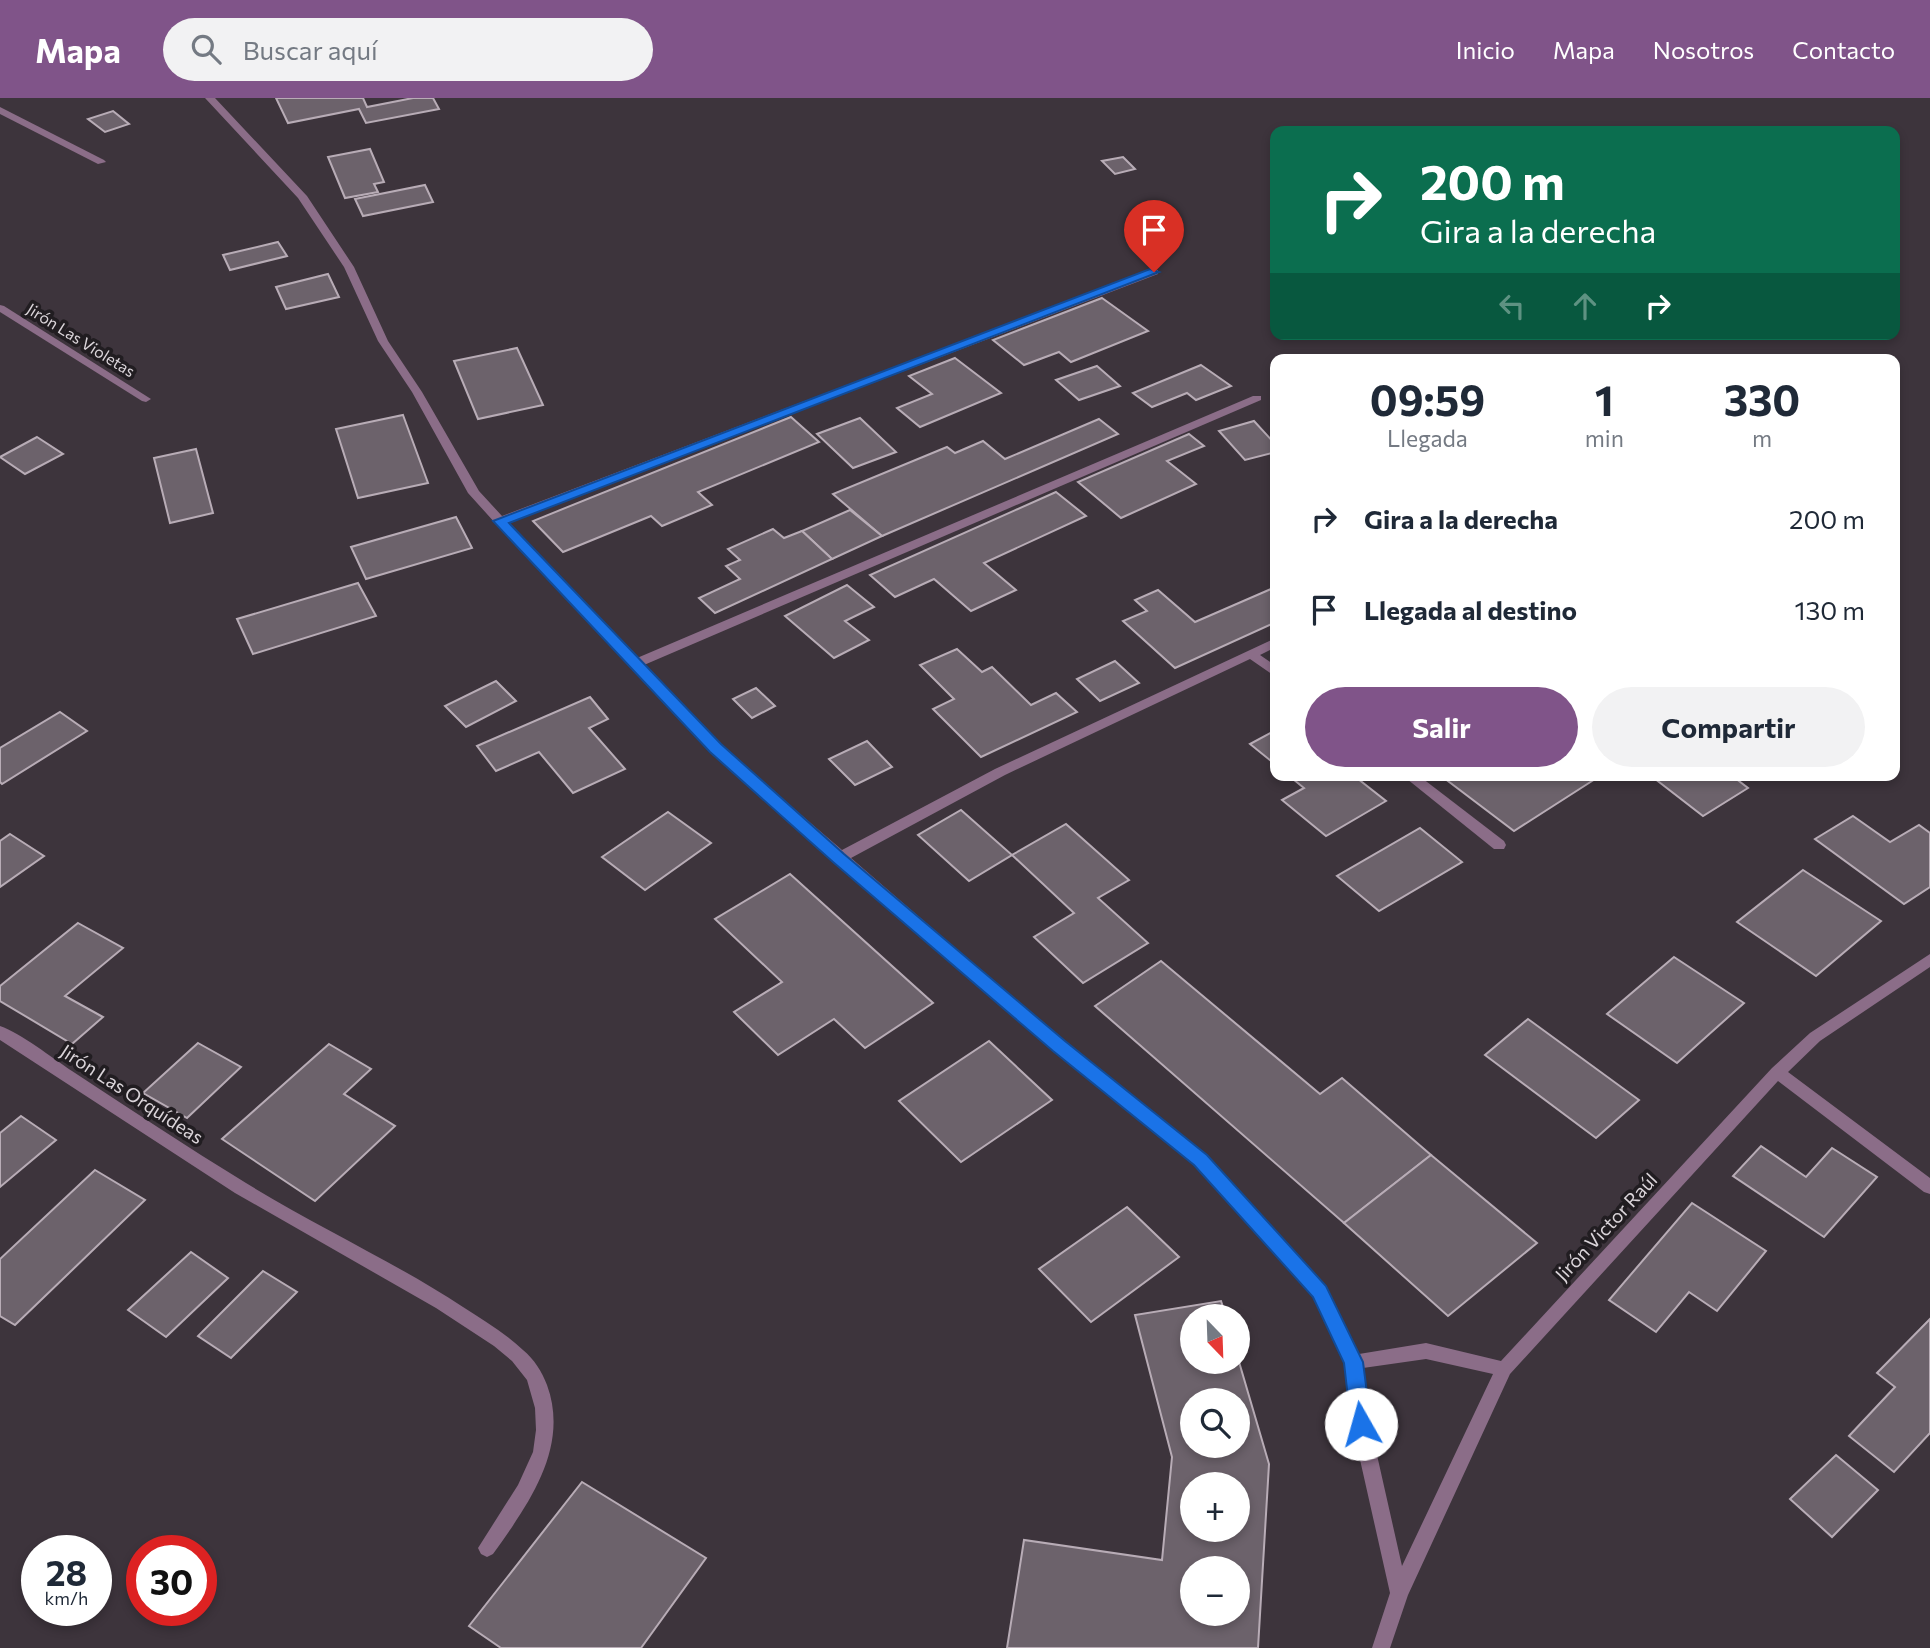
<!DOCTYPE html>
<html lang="es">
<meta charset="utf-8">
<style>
:root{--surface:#fff;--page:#f2f2f3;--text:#1f2937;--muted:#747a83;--accent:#805489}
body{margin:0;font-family:Commissioner,sans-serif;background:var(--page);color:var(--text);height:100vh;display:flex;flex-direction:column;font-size:26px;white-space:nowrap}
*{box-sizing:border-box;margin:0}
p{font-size:23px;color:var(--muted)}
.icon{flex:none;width:38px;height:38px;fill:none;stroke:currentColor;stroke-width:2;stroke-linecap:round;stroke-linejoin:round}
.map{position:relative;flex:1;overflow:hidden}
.panel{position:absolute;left:1270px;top:256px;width:630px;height:427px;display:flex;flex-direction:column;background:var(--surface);border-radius:14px;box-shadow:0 4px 10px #0003}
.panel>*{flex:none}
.top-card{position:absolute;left:1270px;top:28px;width:630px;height:214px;border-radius:14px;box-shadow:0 4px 10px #0003;background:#0b6e4f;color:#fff;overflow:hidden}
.needle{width:46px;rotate:157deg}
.controls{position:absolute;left:1180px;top:1206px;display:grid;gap:14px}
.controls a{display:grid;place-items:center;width:70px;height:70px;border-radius:50%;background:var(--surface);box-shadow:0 4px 10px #0003;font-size:35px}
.speed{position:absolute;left:21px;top:1437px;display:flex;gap:14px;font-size:35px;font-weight:700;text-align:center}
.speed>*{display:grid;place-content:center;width:91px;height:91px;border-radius:50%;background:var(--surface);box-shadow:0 4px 10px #0003;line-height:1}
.speed small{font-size:18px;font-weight:400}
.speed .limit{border:10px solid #d22;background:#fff;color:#111}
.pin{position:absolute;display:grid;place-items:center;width:60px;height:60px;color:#fff;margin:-72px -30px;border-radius:50% 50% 50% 0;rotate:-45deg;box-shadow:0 0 7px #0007}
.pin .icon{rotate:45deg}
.me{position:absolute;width:77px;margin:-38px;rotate:353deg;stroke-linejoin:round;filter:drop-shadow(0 0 5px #0008)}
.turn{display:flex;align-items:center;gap:24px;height:147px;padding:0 35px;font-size:32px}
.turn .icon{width:91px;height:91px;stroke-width:2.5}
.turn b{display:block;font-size:49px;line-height:60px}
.lanes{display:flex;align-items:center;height:66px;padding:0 35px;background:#0003;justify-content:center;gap:35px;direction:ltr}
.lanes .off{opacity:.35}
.eta{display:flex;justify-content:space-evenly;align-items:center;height:119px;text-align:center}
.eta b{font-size:42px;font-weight:700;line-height:49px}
.primary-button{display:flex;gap:14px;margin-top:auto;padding:14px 35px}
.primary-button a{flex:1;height:80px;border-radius:42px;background:var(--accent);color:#fff;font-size:28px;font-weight:700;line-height:80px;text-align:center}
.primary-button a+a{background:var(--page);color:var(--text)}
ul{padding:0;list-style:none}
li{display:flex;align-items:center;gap:21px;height:91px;padding:0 35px}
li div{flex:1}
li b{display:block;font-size:26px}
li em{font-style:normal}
header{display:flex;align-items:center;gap:42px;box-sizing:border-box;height:98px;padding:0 35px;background:var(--accent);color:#fff}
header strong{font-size:33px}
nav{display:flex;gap:38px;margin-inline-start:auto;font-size:24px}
.search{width:490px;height:63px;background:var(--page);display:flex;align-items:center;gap:18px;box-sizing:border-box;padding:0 24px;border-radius:38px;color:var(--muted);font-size:26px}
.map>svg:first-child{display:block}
.building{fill:#6c626b;stroke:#b8acb6;stroke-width:2;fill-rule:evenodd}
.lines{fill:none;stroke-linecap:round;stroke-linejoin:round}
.street{fill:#8b6d88;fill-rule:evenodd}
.route{fill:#1a73e8;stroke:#114b97;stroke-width:2}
.labels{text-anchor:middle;stroke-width:7;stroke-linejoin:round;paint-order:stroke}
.far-street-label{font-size:16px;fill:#dad4d9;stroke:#211d21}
.street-label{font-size:19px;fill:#dad4d9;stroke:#211d21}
</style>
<header>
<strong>Mapa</strong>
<div class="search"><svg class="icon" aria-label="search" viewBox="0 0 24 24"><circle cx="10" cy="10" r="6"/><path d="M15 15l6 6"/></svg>Buscar aquí</div>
<nav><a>Inicio</a><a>Mapa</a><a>Nosotros</a><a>Contacto</a></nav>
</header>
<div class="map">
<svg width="1930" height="1550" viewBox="0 0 1930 1550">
<rect width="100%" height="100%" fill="#3d343c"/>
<g class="building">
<polygon points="276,0 363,0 367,9 413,0 433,0 439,11 366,25 359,11 288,25"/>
<polygon points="113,13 129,26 105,34 88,21"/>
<polygon points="370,51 384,84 374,86 378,94 345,100 328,59"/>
<polygon points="1123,59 1135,71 1115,76 1102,63"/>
<polygon points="425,87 433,104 363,118 355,101"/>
<polygon points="278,144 287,158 230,172 223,157"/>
<polygon points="328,176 339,199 286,211 276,189"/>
<polygon points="1102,200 1148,233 1071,264 1059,254 1024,267 993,242"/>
<polygon points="517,250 543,307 478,321 454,263"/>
<polygon points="955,260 1001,295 920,329 897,310 932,296 909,278"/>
<polygon points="1201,267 1231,288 1196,302 1187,295 1152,309 1133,295"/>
<polygon points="1097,268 1120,288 1079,302 1056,282"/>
<polygon points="403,317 428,385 358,400 336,331"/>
<polygon points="791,319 819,344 698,394 712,407 662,428 651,418 563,454 533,423"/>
<polygon points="860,320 896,354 853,370 817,336"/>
<polygon points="1099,321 1118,336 882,438 833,396 947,349 955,355 983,343 1005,361"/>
<polygon points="1254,323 1276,347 1276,354 1245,362 1219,333"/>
<polygon points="1189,336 1204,348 1167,363 1196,386 1121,420 1078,384"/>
<polygon points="37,339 63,356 25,376 0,359"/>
<polygon points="196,351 213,415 170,425 154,360"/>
<polygon points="1056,394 1086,418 984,465 1016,492 971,513 934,481 895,499 870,477"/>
<polygon points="850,412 882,438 832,461 802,433"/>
<polygon points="456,419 472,450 366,481 351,449"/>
<polygon points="773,431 784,440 802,433 832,461 715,515 699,500 740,481 726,468 740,462 728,451"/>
<polygon points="358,485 376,518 253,556 237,521"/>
<polygon points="847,487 874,509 845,523 869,542 834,560 785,518"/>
<polygon points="1271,491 1276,495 1276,524 1175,570 1123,523 1147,513 1135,502 1158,492 1195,524"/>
<polygon points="957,551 982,574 992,569 1031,607 1056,595 1077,614 981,659 933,611 954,601 920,567"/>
<polygon points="1115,563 1139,585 1100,603 1077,581"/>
<polygon points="496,583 516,603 466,629 445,608"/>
<polygon points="756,590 775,608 752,620 733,601"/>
<polygon points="590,599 608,621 589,630 625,671 573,695 539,654 496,673 477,648"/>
<polygon points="60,614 87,633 2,686 0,684 0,650"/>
<polygon points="1276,632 1276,667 1250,646"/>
<polygon points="867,643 892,669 855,687 829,661"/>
<polygon points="1288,677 1353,677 1386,703 1326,738 1282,702 1304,690"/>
<polygon points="1440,677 1584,677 1592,683 1514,733"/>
<polygon points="1650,677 1731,677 1748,690 1703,718"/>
<polygon points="961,712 1012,757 969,783 918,737"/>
<polygon points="668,714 711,745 645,792 602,759"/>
<polygon points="1853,718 1890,744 1919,727 1930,735 1930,789 1904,806 1815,741"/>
<polygon points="1066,726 1129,782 1098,800 1148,845 1083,885 1034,839 1074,815 1012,757"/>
<polygon points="1420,730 1462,764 1379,813 1337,778"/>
<polygon points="10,736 44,758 0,789 0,743"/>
<polygon points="1803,772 1881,823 1816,878 1737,824"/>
<polygon points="790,776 933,905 865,950 834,921 778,957 734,914 782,884 715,821"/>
<polygon points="78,825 123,850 65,898 103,919 72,946 0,903 0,888"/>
<polygon points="1674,859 1744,905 1677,965 1607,916"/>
<polygon points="1161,863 1320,996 1342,980 1431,1057 1344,1125 1095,908"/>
<polygon points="1528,921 1639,1002 1596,1040 1485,957"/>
<polygon points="989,943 1052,1002 961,1064 899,1003"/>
<polygon points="198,945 241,969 187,1020 143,995"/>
<polygon points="329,946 371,971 344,996 395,1028 315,1103 222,1041"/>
<polygon points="21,1018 56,1042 0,1089 0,1035"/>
<polygon points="1761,1048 1806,1079 1832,1050 1877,1079 1824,1139 1733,1078"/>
<polygon points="1431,1057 1537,1145 1448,1218 1344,1125"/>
<polygon points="95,1072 145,1102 15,1227 0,1218 0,1161"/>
<polygon points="1692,1105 1766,1153 1717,1213 1689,1194 1656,1234 1609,1202"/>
<polygon points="1127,1109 1179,1159 1091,1224 1039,1171"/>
<polygon points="191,1154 228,1180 166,1239 128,1212"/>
<polygon points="263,1173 297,1194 231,1260 198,1238"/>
<path d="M 1221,1203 L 1226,1218 L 1192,1218 L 1192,1264 L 1237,1264 L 1237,1257 L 1269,1366 L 1258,1550 L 1007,1550 L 1024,1442 L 1162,1462 L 1172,1359 L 1135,1217 ZM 1192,1302 L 1237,1302 L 1237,1348 L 1192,1348 ZM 1192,1386 L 1237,1386 L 1237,1432 L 1192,1432 ZM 1192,1470 L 1237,1470 L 1237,1516 L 1192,1516 Z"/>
<polygon points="1930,1221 1930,1335 1894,1374 1849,1338 1895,1289 1877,1275"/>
<polygon points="1836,1357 1878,1392 1832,1439 1790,1401"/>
<polygon points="582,1384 706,1460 641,1550 501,1550 469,1528"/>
</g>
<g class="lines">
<g class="street">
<path d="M 205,0 L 215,0 L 307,98 L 354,169 L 388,243 L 422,294 L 479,393 L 502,418 L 1150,172 L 1158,172 L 1158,176 L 508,424 L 637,560 L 1253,298 L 1261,298 L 1261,302 L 644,567 L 720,647 L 842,752 L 995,671 L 1276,540 L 1276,549 L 1260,557 L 1276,568 L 1276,579 L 1250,561 L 1005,677 L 851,760 L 1064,944 L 1207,1057 L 1325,1188 L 1359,1256 L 1426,1245 L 1501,1263 L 1772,970 L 1810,935 L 1930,856 L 1930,869 L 1820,943 L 1788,974 L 1930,1080 L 1930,1096 L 1924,1094 L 1778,983 L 1510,1276 L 1408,1497 L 1390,1550 L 1372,1550 L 1390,1495 L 1352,1326 L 1345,1264 L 1313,1198 L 1195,1067 L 1054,952 L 839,765 L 834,764 L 832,759 L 710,653 L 496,426 L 468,395 L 412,294 L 378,243 L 344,169 L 298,100 ZM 1426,1261 L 1493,1276 L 1402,1468 L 1370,1326 L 1363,1270 Z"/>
<polygon points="0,9 104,62 106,64 98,66 0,16"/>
<polygon points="0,207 4,208 151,301 146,304 142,303 0,214"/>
<polygon points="1402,677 1418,677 1504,743 1506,747 1504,751 1494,751"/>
<path d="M 0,928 C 21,935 52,960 72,973 C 130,1011 187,1049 246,1085 C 317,1129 393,1163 463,1209 C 483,1222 505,1235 523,1252 C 534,1261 542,1274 547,1287 C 570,1350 528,1407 493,1456 L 487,1459 L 481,1456 L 478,1450 L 518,1387 L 533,1354 L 536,1332 L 535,1310 L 527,1282 L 512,1263 L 494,1248 L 436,1210 L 235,1095 L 0,942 Z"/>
</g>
</g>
<polygon class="route" points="1150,171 1159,174 509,425 721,646 844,756 1065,943 1207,1057 1326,1188 1363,1264 1371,1326 1368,1332 1361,1335 1354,1332 1351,1326 1344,1265 1313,1199 1194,1067 1053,953 833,764 710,654 493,423"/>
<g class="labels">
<g class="far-street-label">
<text transform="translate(81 242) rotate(32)" y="6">Jirón Las Violetas</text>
</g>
<g class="street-label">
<text transform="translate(132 996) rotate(33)" y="7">Jirón Las Orquídeas</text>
<text transform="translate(1606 1129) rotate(-47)" y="7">Jirón Victor Raúl</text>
</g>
</g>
</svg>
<div class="controls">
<a><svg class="needle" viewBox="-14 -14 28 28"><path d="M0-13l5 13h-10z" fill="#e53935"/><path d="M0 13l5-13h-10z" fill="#747a83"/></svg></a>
<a><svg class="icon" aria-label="search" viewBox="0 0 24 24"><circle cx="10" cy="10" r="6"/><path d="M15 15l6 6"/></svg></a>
<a>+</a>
<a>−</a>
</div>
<div class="speed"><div>28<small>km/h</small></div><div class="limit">30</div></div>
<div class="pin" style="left:1154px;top:174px;background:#d93025"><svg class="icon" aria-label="arrive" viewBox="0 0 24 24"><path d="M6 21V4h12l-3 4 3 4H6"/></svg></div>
<svg class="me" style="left:1361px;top:1326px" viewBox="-20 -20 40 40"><circle r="19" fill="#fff"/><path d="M0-13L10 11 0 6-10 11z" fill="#1a73e8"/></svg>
<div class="top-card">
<div class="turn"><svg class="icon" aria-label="right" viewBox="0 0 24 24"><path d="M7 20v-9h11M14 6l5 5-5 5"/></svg><div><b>200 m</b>Gira a la derecha</div></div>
<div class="lanes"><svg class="icon off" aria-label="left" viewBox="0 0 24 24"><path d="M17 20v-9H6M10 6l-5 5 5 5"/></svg><svg class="icon off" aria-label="ahead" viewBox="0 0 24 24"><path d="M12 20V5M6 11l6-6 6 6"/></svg><svg class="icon" aria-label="right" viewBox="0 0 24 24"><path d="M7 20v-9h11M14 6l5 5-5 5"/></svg></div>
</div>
<section class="panel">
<div class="eta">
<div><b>09:59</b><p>Llegada</p></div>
<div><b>1</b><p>min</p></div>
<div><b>330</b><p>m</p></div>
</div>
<ul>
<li><svg class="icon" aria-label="right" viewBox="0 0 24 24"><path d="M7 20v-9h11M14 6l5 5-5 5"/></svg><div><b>Gira a la derecha</b></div><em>200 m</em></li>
<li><svg class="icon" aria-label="arrive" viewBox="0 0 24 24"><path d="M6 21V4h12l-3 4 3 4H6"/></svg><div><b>Llegada al destino</b></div><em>130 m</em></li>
</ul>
<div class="primary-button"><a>Salir</a><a>Compartir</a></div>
</section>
</div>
